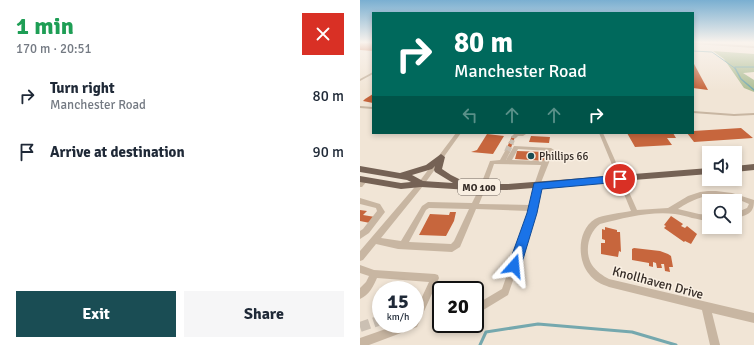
<!DOCTYPE html>
<meta charset="utf-8">
<style>
:root{--surface:#fff;--page:#f6f6f7;--text:#1f2937;--muted:#747a83;--accent:#1a4d54}
body{margin:0;font-family:Signika,sans-serif;background:var(--page);color:var(--text);height:100vh;display:flex;flex-direction:column;font-size:15px;white-space:nowrap}
*{box-sizing:border-box;margin:0}
p{font-size:13px;color:var(--muted)}
.icon{flex:none;width:22px;height:22px;fill:none;stroke:currentColor;stroke-width:2;stroke-linecap:round;stroke-linejoin:round}
.map{position:relative;flex:1;overflow:hidden}
.sheet{display:flex;flex-direction:column;background:var(--surface);width:360px}
.sheet>*{flex:none}
.hud{position:absolute;left:12px;top:12px;width:322px;height:122px;border-radius:0px;box-shadow:0 2px 6px #0003;background:#00695c;color:#fff;overflow:hidden}
.buttons{position:absolute;left:342px;top:146px;display:grid;gap:8px}
.buttons a{display:grid;place-items:center;width:40px;height:40px;border-radius:0px;background:var(--surface);box-shadow:0 2px 6px #0003;font-size:20px}
.speed{position:absolute;left:12px;top:281px;display:flex;gap:8px;font-size:20px;font-weight:700;text-align:center}
.speed>*{display:grid;place-content:center;width:52px;height:52px;border-radius:50%;background:var(--surface);box-shadow:0 2px 6px #0003;line-height:1}
.speed small{font-size:10px;font-weight:400}
.speed .limit{border:2px solid #111;border-radius:6px;background:#fff;color:#111}
.pin{position:absolute;display:grid;place-items:center;width:34px;height:34px;color:#fff;margin:-17px;border:2px solid #fff;border-radius:50%;box-shadow:0 1px 4px #0007}
.me{position:absolute;width:44px;margin:-22px;rotate:18deg;stroke-linejoin:round;filter:drop-shadow(0 0 3px #0008)}
.turn{display:flex;align-items:center;gap:14px;height:84px;padding:0 16px;font-size:18px}
.turn .icon{width:52px;height:52px;stroke-width:2.5}
.turn b{display:block;font-size:28px;line-height:34px}
.lanes{display:flex;align-items:center;height:38px;padding:0 16px;background:#0003;justify-content:center;gap:20px;direction:ltr}
.lanes .off{opacity:.35}
.round{display:grid;place-items:center;flex:none;width:42px;height:42px;border-radius:0px;background:var(--page)}
.summary{display:flex;align-items:center;justify-content:space-between;height:68px;padding:0 16px}
h1{font-size:24px;font-weight:800;line-height:30px;color:#1e9e55}
.button{display:flex;gap:8px;margin-top:auto;padding:8px 16px}
.button a{flex:1;height:46px;border-radius:0px;background:var(--accent);color:#fff;font-size:16px;font-weight:800;line-height:46px;text-align:center}
.button a+a{background:var(--page);color:var(--text)}
ul{padding:0;list-style:none}
li{display:flex;align-items:center;gap:12px;height:56px;padding:0 16px}
li div{flex:1}
li b{display:block;font-size:15px}
li em{font-style:normal}
main{display:flex;flex:1;min-height:0}
.map>svg:first-child{display:block}
.green{fill:#afbf96}
.lines{fill:none;stroke-linecap:round;stroke-linejoin:round}
.stream-far2{stroke:#75a8ae;stroke-width:1}
.stream-far1{stroke:#75a8ae;stroke-width:1.5}
.stream{stroke:#75a8ae;stroke-width:3}
.building{fill:#c7663d}
.minor-tunnel-far2{stroke:#cbc0b3;stroke-width:4.5;stroke-dasharray:4.5 2.5;stroke-linecap:butt}
.minor-tunnel-far1{stroke:#cbc0b3;stroke-width:6;stroke-dasharray:6 3;stroke-linecap:butt}
.minor-tunnel{stroke:#cbc0b3;stroke-width:10;stroke-dasharray:10 4.5;stroke-linecap:butt}
.minor{fill:#c8b6a2;fill-rule:evenodd}
.major{fill:#756255;fill-rule:evenodd}
.route{fill:#1a73e8;stroke:#114b97}
.poi-dot{fill:#1a4d54;stroke:#f9efe2;stroke-width:1.5}
.labels{text-anchor:middle;stroke-width:3;stroke-linejoin:round;paint-order:stroke}
.shield{fill:#f9efe2;stroke:#6e655e;stroke-width:1}
.shield-label{font-size:10px;font-weight:bold;fill:#332a25}
.poi-label{font-size:11px;fill:#332a25;stroke:#f9efe2;text-anchor:start}
.near-street-label{font-size:13px;fill:#332a25;stroke:#f9efe2}
</style>
<main>
<section class="sheet">
<div class="summary"><div><h1>1 min</h1><p>170 m · 20:51</p></div><a class="round" style="background:#d93025;color:#fff"><svg class="icon" aria-label="close" viewBox="0 0 24 24"><path d="M6 6l12 12M18 6L6 18"/></svg></a></div>
<ul>
<li><svg class="icon" aria-label="right" viewBox="0 0 24 24"><path d="M7 20v-9h11M14 6l5 5-5 5"/></svg><div><b>Turn right</b><p>Manchester Road</p></div><em>80 m</em></li>
<li><svg class="icon" aria-label="arrive" viewBox="0 0 24 24"><path d="M6 21V4h12l-3 4 3 4H6"/></svg><div><b>Arrive at destination</b></div><em>90 m</em></li>
</ul>
<div class="button"><a>Exit</a><a>Share</a></div>
</section>
<div class="map">
<svg width="394" height="345" viewBox="0 0 394 345">
<rect width="100%" height="100%" fill="#f1e5d6"/>
<polygon class="green" points="353,51 394,54 394,72 383,73 394,80 394,92 384,88 364,59"/>
<g class="lines">
<g class="stream-far2">
<polyline points="333,51 352,52 376,69"/>
<polyline points="375,67 394,67"/>
</g>
<polyline class="stream-far1" points="375,68 381,79 394,90"/>
<polyline class="stream" points="120,345 126,332 178,324 272,332 316,345"/>
</g>
<g class="building">
<polygon points="0,42 13,42 13,51 0,50"/>
<polygon points="333,62 348,90 333,88"/>
<polygon points="13,94 13,103 3,101 5,99"/>
<polygon points="381,128 393,138 334,142 327,133 333,133 333,131"/>
<polygon points="267,133 313,133 316,138 307,138 312,145 275,147"/>
<polygon points="127,134 144,136 133,154 111,152 117,150"/>
<polygon points="152,136 155,137 149,153 145,152"/>
<polygon points="171,136 190,137 189,143 169,142"/>
<polygon points="157,151 186,152 185,161 155,159"/>
<polygon points="0,210 7,211 3,215 15,217 10,223 0,221"/>
<polygon points="90,212 96,212 94,221 86,236 59,235 70,214 89,215"/>
<polygon points="311,216 323,224 321,226 325,228 327,226 337,234 331,244 325,241 324,242 304,228 306,226 304,225"/>
<polygon points="245,227 257,230 257,232 260,232 261,252 259,251 258,257 241,254 241,243 245,243 245,240 242,239 242,229 245,230"/>
<polygon points="274,248 300,251 308,254 311,256 313,267 309,267 310,272 305,271 304,264 301,264 302,268 297,268 296,263 293,262 293,267 289,266 289,263 272,260 272,249"/>
</g>
<g class="lines">
<polyline class="minor-tunnel-far2" points="151,144 154,137"/>
<polyline class="minor-tunnel-far1" points="147,152 151,143"/>
<polyline class="minor-tunnel" points="0,327 21,320"/>
<g class="minor">
<polygon points="333,42 394,46 394,48 333,44"/>
<polygon points="13,72 13,74 0,81 0,79"/>
<polygon points="0,106 13,107 13,109 0,108"/>
<polygon points="333,111 374,114 394,113 394,115 374,116 333,113"/>
<path d="M 96,133 L 101,133 L 63,186 L 21,238 L 41,241 L 62,206 L 68,202 L 112,203 L 120,187 L 130,161 L 140,160 L 145,151 L 147,150 L 150,152 L 146,160 L 154,146 L 191,148 L 194,150 L 180,185 L 176,213 L 148,295 L 115,315 L 115,305 L 142,289 L 169,211 L 116,209 L 100,247 L 92,252 L 38,249 L 16,244 L 3,260 L 0,261 L 0,251 L 59,182 ZM 158,149 L 188,151 L 183,161 L 152,160 ZM 134,164 L 181,165 L 174,185 L 170,205 L 119,204 L 126,187 ZM 69,208 L 109,209 L 94,241 L 91,244 L 49,242 L 66,210 Z"/>
<polygon points="155,133 165,133 166,134 163,136 158,136 156,138 152,138 151,137"/>
<path d="M 239,133 L 243,133 L 277,210 L 308,208 L 328,196 L 340,192 L 348,191 L 356,191 L 372,193 L 394,200 C 394,215 387,214 375,219 L 375,213 L 387,208 L 389,204 C 362,192 343,192 318,209 L 339,214 L 349,215 L 349,221 C 337,220 327,216 315,214 C 290,211 264,218 240,224 C 228,233 224,252 232,265 C 236,271 243,276 249,279 L 394,313 L 394,323 L 352,313 L 360,345 L 350,345 L 342,310 L 249,287 C 241,284 234,281 229,274 C 217,260 217,230 235,219 C 242,215 261,213 271,211 Z"/>
<polygon points="3,178 7,178 8,180 2,187 0,187 0,181"/>
<polygon points="0,198 20,204 25,212 9,233 0,239 0,231 3,229 17,211 16,208 0,204"/>
<path d="M 0,265 L 14,270 L 75,274 L 78,275 L 79,278 L 57,327 L 9,345 L 0,345 L 0,338 L 40,324 L 55,324 L 55,312 L 69,282 L 17,278 C 13,287 9,295 0,299 L 0,288 L 6,282 L 9,276 L 0,273 Z"/>
</g>
<g class="major">
<path d="M 81,154 L 85,157 L 82,169 L 91,175 L 109,184 L 147,184 L 349,168 L 349,174 L 147,190 L 110,190 L 61,187 L 41,189 L 0,182 L 0,176 L 41,183 L 51,182 L 47,180 L 0,172 L 0,166 L 40,173 L 66,165 ZM 75,166 L 74,170 L 75,172 L 93,183 L 63,181 L 52,175 L 72,169 Z"/>
<polygon points="394,164 394,170 375,172 375,166"/>
</g>
</g>
<linearGradient id="sky" x2="0" y2="1"><stop stop-color="#7aafd1"/><stop offset="0.47" stop-color="#f9f3ed"/><stop offset="1" stop-color="#f9f3ed" stop-opacity="0"/></linearGradient>
<rect width="394" height="90" fill="url(#sky)"/>
<polygon class="route" points="260,175 265,179 260,182 182,189 177,213 161,266 159,270 154,272 150,270 148,266 167,213 174,183"/>
<circle class="poi-dot" cx="171" cy="156" r="4"/>
<g class="labels">
<rect class="shield" x="98" y="179" width="42" height="16" rx="3"/>
<g class="shield-label">
<text x="119" y="191">MO 100</text>
</g>
<g class="poi-label">
<text x="179" y="160">Phillips 66</text>
</g>
<g class="near-street-label">
<text transform="translate(298 282) rotate(15)" y="5">Knollhaven Drive</text>
</g>
</g>
</svg>
<div class="buttons">
<a><svg class="icon" aria-label="sound" viewBox="0 0 24 24"><path d="M4 9h4l5-4v14l-5-4H4zM17 9q2 3 0 6"/></svg></a>
<a><svg class="icon" aria-label="search" viewBox="0 0 24 24"><circle cx="10" cy="10" r="6"/><path d="M15 15l6 6"/></svg></a>
</div>
<div class="speed"><div>15<small>km/h</small></div><div class="limit">20</div></div>
<div class="pin" style="left:260px;top:179px;background:#d93025"><svg class="icon" aria-label="arrive" viewBox="0 0 24 24"><path d="M6 21V4h12l-3 4 3 4H6"/></svg></div>
<svg class="me" style="left:154px;top:266px" viewBox="-20 -20 40 40"><path d="M0-17L14 15 0 8-14 15z" fill="#1a73e8" stroke="#fff" stroke-width="4"/></svg>
<div class="hud">
<div class="turn"><svg class="icon" aria-label="right" viewBox="0 0 24 24"><path d="M7 20v-9h11M14 6l5 5-5 5"/></svg><div><b>80 m</b>Manchester Road</div></div>
<div class="lanes"><svg class="icon off" aria-label="left" viewBox="0 0 24 24"><path d="M17 20v-9H6M10 6l-5 5 5 5"/></svg><svg class="icon off" aria-label="ahead" viewBox="0 0 24 24"><path d="M12 20V5M6 11l6-6 6 6"/></svg><svg class="icon off" aria-label="ahead" viewBox="0 0 24 24"><path d="M12 20V5M6 11l6-6 6 6"/></svg><svg class="icon" aria-label="right" viewBox="0 0 24 24"><path d="M7 20v-9h11M14 6l5 5-5 5"/></svg></div>
</div>
</div>
</main>
